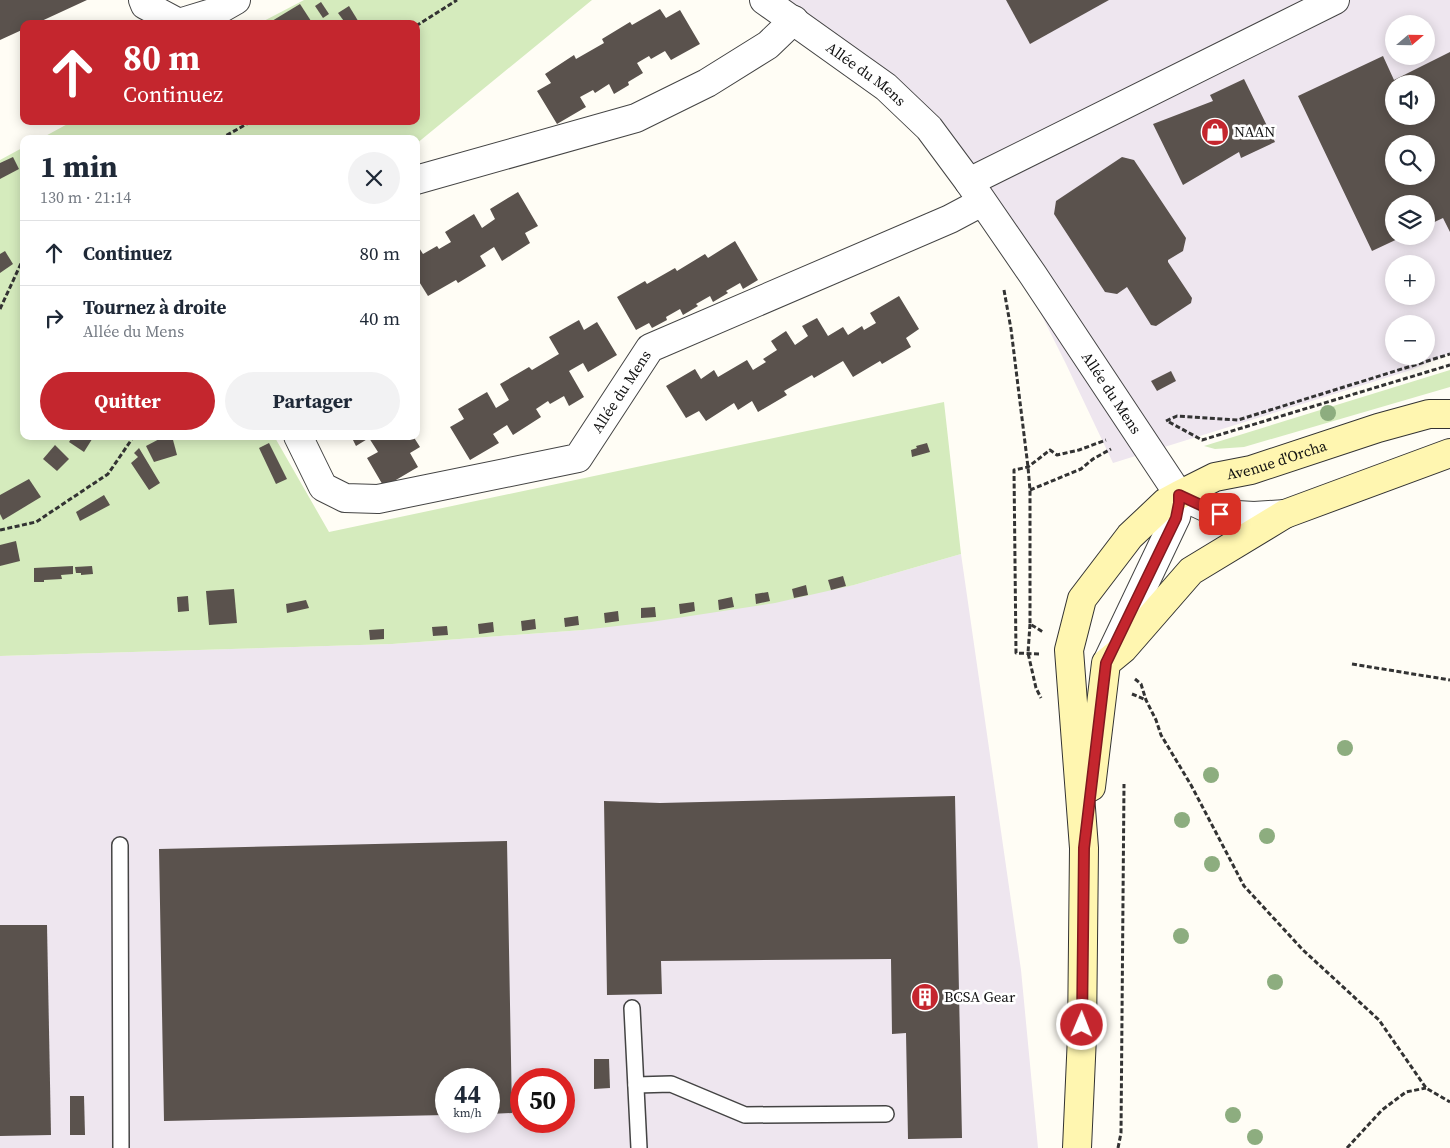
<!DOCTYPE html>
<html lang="fr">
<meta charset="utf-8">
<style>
:root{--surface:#fff;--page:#f2f2f3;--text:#1f2937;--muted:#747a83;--line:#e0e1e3;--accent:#c4262e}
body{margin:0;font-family:"Source Serif 4",serif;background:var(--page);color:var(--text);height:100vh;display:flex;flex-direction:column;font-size:19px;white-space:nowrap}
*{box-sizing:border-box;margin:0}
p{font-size:16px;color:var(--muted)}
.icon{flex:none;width:28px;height:28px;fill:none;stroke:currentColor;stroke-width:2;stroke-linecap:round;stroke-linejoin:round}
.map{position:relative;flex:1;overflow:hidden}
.sheet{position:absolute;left:20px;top:135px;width:400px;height:305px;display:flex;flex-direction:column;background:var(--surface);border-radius:10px;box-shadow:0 2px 12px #0003}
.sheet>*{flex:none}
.guide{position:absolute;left:20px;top:20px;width:400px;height:105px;border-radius:10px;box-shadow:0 2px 12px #0003;background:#c4262e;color:#fff;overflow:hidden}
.needle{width:32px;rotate:70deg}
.tools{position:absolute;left:1385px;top:15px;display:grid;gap:10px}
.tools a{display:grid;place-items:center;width:50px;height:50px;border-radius:50%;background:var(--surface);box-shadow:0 2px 12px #0003;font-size:25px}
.speed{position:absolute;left:435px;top:1068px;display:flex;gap:10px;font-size:25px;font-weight:700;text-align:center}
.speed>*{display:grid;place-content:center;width:65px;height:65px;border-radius:50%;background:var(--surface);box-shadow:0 2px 12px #0003;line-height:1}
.speed small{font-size:12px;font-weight:400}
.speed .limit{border:8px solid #d22;background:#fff;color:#111}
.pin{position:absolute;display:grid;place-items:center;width:42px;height:42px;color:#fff;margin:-21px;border-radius:10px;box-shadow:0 2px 8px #0006}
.me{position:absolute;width:55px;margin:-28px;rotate:1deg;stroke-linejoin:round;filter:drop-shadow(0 0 4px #0008)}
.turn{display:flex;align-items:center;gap:18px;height:105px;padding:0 20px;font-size:22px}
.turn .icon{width:65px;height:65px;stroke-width:2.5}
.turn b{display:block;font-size:35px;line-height:42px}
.round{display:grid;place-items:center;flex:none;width:52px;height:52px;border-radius:26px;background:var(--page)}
.headline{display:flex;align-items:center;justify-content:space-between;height:85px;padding:0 20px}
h1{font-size:30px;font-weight:700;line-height:38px}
.primary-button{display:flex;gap:10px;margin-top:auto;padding:10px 20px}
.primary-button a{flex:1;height:58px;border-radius:30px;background:var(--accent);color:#fff;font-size:20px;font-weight:700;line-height:58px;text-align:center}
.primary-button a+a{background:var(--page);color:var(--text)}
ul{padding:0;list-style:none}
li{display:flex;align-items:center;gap:15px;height:65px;padding:0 20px;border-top:1px solid var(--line)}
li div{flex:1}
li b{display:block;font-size:19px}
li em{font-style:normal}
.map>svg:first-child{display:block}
.industrial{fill:#eee6ef;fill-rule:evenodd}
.green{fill:#d5ebbd}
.building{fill:#5a524d;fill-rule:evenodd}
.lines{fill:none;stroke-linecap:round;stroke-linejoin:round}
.lane-casing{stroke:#444;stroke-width:18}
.street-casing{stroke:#444;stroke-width:30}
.secondary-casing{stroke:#333;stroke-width:30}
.path{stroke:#333;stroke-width:3;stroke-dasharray:5 2.5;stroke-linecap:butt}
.lane{stroke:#fff;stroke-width:15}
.street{stroke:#fff;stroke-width:28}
.secondary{stroke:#fff6b0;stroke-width:28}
.tree{fill:#8dad7f}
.route-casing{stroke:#7f191e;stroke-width:12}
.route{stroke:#c4262e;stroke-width:9}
.labels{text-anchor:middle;stroke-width:5;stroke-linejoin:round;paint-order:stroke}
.street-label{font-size:15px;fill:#111;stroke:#fff}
.poi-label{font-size:15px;fill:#111;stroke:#fff;text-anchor:start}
</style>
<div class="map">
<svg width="1450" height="1148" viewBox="0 0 1450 1148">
<rect width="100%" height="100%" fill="#fffdf5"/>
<g class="industrial">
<path d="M 765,0 L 1450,0 L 1450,353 L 1411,370 L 1113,463 L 1066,364 L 1008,248 L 938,142 ZM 1394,24 L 1426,24 L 1426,56 L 1394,56 ZM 1394,84 L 1426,84 L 1426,116 L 1394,116 ZM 1394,144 L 1426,144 L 1426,176 L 1394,176 ZM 1394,204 L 1426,204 L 1426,236 L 1394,236 ZM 1394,264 L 1426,264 L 1426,296 L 1394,296 ZM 1394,324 L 1426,324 L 1426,356 L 1394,356 Z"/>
<path d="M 961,554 L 1021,970 L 1038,1148 L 0,1148 L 0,656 L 392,644 L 583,630 L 854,585 ZM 446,1079 L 489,1079 L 489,1121 L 446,1121 ZM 521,1079 L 564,1079 L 564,1121 L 521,1121 Z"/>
</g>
<g class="green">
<polygon points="304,0 592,0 416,144 416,139 40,139 73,121 416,121 416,24 258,24"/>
<polygon points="24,147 24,436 274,436 329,532 944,402 961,554 854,585 775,603 651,622 583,630 392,644 0,656 0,160"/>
<polygon points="1450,370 1450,387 1244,447 1215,449 1204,446"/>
</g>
<g class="building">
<polygon points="0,0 87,0 35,24 24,24 24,29 0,40"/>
<polygon points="1006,0 1109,0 1030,44"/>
<polygon points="321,2 329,14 323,18 315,6"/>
<polygon points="300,4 313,24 267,24"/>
<polygon points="349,6 360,24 346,24 338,13"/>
<polygon points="660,9 666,18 680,10 700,44 671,60 665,51 651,59 649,56 637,63 643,73 628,82 629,85 614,94 609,84 595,93 593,90 580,97 586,107 557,124 537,91 551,83 545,74 574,55 576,59 604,43 602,39 630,22 632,25"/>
<path d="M 1450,52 L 1450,232 L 1443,218 L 1426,226 L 1426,204 L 1394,204 L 1394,236 L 1404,236 L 1372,251 L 1298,96 L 1383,56 L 1394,80 ZM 1394,84 L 1426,84 L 1426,116 L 1394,116 ZM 1394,144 L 1426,144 L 1426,176 L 1394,176 Z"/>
<polygon points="1244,79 1275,142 1241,158 1239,152 1183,185 1153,124 1213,101 1210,95"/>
<polygon points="13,157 19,169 0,179 0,163"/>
<polygon points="1122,157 1134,160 1186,238 1183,251 1168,260 1168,262 1192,298 1191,303 1156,326 1151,325 1127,287 1117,294 1105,292 1054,214 1056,201"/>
<polygon points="518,192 538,226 525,233 530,243 502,261 494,247 480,256 486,266 458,283 456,280 428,296 418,280 416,281 416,243 423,254 437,246 439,249 451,242 445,232 474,214 482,228 495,219 490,209"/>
<polygon points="735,241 758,280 743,289 740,283 726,291 728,293 713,302 710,296 696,304 698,306 683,315 680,309 666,317 667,320 652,328 649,323 636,330 617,297 645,281 647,284 675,268 677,271 705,254 708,258"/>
<polygon points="5,251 13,264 0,273 0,254"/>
<polygon points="899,296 919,329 906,338 911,347 882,364 880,361 853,377 843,361 814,378 812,375 784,391 787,395 758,412 752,401 738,410 734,403 706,421 699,411 686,418 666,386 695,369 701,379 714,370 718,377 747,360 753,370 766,362 763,359 777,350 771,341 786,331 795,345 808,336 802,326 817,318 828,336 843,327 848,335 862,326 864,330 876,323 870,313"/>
<polygon points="579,320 584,330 597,322 617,355 588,372 583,363 569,371 584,397 569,406 564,396 550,404 548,401 536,409 541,417 513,435 507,425 493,434 499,443 470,460 450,427 464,419 458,409 487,392 496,408 509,400 500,384 529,367 532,370 559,354 549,337"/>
<polygon points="1171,371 1176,381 1157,391 1151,381"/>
<polygon points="73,436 94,436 84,452 69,442"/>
<polygon points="165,436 172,436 177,455 154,462 146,446"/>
<polygon points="351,436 413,436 420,447 410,453 418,467 384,487 367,458 378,452 369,438 356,446"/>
<polygon points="269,443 287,479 276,484 259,448"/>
<polygon points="927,443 930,452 912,457 911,450 917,448 916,446"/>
<polygon points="55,445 69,459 57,471 43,459"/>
<polygon points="139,448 160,483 149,490 131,463 138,457 134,453"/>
<polygon points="29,479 41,497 3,520 0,514 0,495"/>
<polygon points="104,495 110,505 80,521 76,512"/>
<polygon points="16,541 20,561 0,566 0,545"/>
<polygon points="73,566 73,574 61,575 62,579 44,580 44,582 34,582 34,568"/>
<polygon points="92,566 93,574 81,575 81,573 76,573 75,567"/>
<polygon points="843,576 846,586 831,590 828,580"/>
<polygon points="806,585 808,595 794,598 792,589"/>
<polygon points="234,589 237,623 209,625 206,591"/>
<polygon points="768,592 770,601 756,604 755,594"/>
<polygon points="188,596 189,611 178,612 177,597"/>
<polygon points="732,597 734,607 719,610 718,600"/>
<polygon points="306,600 309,608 287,613 286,604"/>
<polygon points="694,602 695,611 680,614 679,604"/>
<polygon points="655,607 656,617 641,618 641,608"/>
<polygon points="618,611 619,621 605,623 604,613"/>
<polygon points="578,616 579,625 565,627 564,618"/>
<polygon points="535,619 536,629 522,631 521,621"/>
<polygon points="493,622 494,632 479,634 478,624"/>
<polygon points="447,626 448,635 433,636 432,627"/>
<polygon points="384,629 384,639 370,640 369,630"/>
<polygon points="955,796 962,1138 908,1139 906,1033 892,1034 891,959 661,961 662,994 607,995 604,801 660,803"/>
<polygon points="507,841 512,1113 489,1114 489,1079 446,1079 446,1115 164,1121 159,849"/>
<polygon points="0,925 47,925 51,1135 0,1136"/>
<polygon points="594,1059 609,1059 610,1088 594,1089"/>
<polygon points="70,1096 84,1096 85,1135 70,1135"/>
</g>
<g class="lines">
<g class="lane-casing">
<g id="lane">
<polyline points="120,845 121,1148"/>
<polyline points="632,1008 639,1148"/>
<polyline points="636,1085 671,1084 745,1115 886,1114"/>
</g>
</g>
<g class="street-casing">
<g id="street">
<polyline points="143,0 145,5 179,23 215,12 236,0"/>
<path id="s1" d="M 764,0 L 886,87 L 929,128 L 969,182 L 1033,275 L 1179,495 L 1220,514 L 1254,516 L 1285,514"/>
<polyline points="416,180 636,118 707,83 768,45 794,20"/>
<polyline points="969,182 1335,0"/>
<path id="s2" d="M 298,436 L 323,487 L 345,498 L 378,499 L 578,458 L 650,348 L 950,219 L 982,202"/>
<polyline points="1107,662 1176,517 1179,503 1179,495"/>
</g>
</g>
<g class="secondary-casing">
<g id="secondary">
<polyline points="1091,787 1106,663 1123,649 1191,571 1285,514 1450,453"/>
<path id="s3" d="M 1077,1148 L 1082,1036 L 1084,848 L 1069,650 L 1082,599 L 1130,536 L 1166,502 L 1179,495 L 1215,477 L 1251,470 L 1378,428 L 1429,414 L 1450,414"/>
</g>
</g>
<g class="path">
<polyline points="416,26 457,0"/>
<polyline points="220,139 252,121"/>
<polyline points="1004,290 1011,329 1028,467 1030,490 1030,624 1043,632"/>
<polyline points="0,309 24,257"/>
<polyline points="1166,421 1177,416 1238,420 1450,354"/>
<polyline points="1169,422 1202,440 1450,365"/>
<polyline points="1030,490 1081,469 1093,459 1111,449"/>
<polyline points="0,530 36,522 108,474 134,436"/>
<polyline points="1030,624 1028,653 1036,688 1041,698"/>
<polyline points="1039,654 1016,653 1014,470 1028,467 1050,450 1057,455 1079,450 1106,440"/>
<polyline points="1352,664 1450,680"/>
<polyline points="1135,679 1141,684 1146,700 1156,720 1161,735 1191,785 1244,886 1303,950 1379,1020 1426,1088 1450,1102"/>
<polyline points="1132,694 1146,700"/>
<polyline points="1118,1148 1121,1133 1124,784"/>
<polyline points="1347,1148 1382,1110 1406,1092 1426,1088"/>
</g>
<use href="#lane" class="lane"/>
<use href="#street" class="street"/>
<use href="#secondary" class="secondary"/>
</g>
<g class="tree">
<circle cx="1328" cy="413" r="8"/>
<circle cx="1345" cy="748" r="8"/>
<circle cx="1211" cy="775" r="8"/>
<circle cx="1182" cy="820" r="8"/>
<circle cx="1267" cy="836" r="8"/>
<circle cx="1212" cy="864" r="8"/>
<circle cx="1181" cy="936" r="8"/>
<circle cx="1275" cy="982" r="8"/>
<circle cx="1233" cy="1115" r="8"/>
<circle cx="1255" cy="1137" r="8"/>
</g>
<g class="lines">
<g class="route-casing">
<polyline id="route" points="1082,1025 1084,848 1106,663 1176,518 1179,503 1179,495 1220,514"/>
</g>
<use href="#route" class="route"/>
</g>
<defs>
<g id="shop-disc" transform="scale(1.4375)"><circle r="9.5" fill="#c4262e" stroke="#fff"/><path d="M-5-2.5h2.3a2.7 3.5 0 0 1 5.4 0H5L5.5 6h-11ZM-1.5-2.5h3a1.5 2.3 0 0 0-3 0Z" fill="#fff"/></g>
<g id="building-disc" transform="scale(1.4375)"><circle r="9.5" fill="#c4262e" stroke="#fff"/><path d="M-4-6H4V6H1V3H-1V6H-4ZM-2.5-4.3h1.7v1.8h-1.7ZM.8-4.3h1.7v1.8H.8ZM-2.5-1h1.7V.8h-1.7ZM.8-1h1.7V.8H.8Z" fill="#fff"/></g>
</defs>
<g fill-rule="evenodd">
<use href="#shop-disc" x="1215" y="132"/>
<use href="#building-disc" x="925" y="997"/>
</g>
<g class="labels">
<g class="street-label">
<text dy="5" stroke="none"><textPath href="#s1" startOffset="126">Allée du Mens</textPath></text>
<text dy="5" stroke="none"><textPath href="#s2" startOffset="398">Allée du Mens</textPath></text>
<text dy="5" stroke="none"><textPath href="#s1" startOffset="531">Allée du Mens</textPath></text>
<text dy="5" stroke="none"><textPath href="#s3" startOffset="799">Avenue d'Orcha</textPath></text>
</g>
<g class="poi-label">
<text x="1234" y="137">NAAN</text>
<text x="944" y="1002">BCSA Gear</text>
</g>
</g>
</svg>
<div class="tools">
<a><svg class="needle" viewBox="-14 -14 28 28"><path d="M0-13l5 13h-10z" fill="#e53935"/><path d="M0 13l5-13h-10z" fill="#747a83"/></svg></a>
<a><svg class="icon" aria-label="sound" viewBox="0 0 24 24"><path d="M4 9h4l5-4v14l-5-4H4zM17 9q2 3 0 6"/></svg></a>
<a><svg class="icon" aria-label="search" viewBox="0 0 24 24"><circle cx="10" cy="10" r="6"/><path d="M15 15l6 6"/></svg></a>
<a><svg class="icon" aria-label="layers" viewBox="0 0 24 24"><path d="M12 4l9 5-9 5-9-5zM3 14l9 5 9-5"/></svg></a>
<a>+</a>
<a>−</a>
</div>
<div class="speed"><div>44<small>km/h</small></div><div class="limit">50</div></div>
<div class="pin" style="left:1220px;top:514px;background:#d93025"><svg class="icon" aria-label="arrive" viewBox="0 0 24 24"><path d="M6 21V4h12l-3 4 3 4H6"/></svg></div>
<svg class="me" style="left:1082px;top:1025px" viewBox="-20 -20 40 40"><circle r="17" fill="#c4262e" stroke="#fff" stroke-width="3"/><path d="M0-11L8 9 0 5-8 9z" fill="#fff"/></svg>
<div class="guide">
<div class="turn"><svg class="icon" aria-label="ahead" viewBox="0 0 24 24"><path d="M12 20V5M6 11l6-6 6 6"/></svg><div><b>80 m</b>Continuez</div></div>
</div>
<section class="sheet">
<div class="headline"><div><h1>1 min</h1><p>130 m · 21:14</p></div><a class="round"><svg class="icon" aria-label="close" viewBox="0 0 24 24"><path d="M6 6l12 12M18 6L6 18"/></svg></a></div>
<ul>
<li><svg class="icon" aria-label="ahead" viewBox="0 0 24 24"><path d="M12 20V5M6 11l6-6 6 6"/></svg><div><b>Continuez</b></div><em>80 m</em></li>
<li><svg class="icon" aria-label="right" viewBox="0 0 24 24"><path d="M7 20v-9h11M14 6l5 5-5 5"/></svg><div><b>Tournez à droite</b><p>Allée du Mens</p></div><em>40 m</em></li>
</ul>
<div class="primary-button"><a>Quitter</a><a>Partager</a></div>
</section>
</div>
